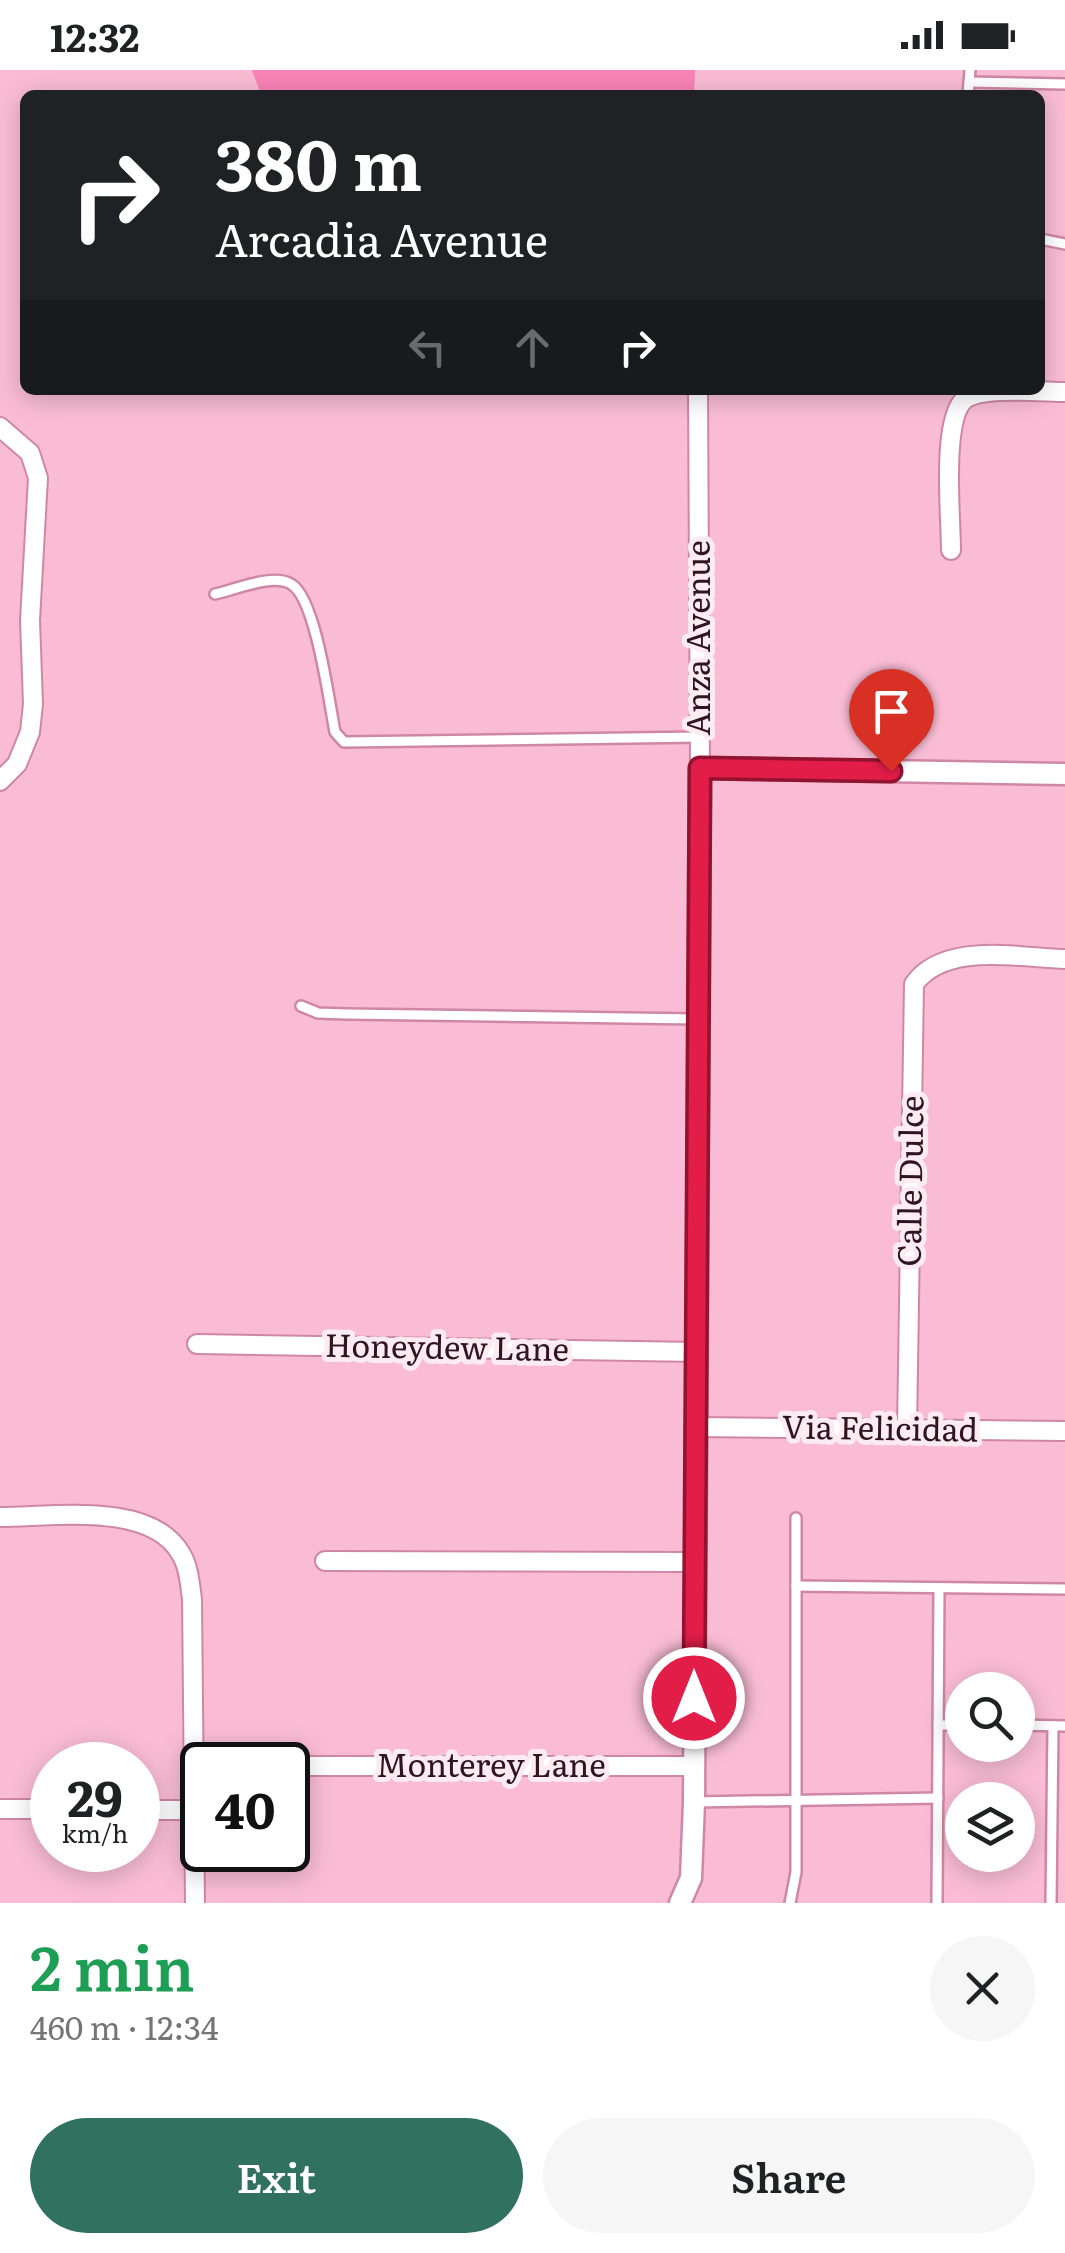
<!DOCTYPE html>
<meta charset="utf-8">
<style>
:root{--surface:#fff;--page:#f6f6f6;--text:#202124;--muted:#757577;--accent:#307160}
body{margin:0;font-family:Literata,serif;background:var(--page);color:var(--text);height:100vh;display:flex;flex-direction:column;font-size:38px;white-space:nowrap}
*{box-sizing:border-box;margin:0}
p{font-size:32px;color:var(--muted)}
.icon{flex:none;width:55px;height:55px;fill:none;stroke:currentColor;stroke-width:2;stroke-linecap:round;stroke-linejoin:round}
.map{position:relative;height:1833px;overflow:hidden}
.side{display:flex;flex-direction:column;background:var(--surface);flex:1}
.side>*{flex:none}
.guide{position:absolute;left:20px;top:20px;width:1025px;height:305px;border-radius:15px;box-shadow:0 5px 25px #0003;background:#202124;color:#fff;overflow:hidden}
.fabs{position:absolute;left:945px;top:1602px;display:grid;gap:20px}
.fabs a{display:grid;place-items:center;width:90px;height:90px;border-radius:50%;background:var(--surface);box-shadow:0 5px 25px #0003;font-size:50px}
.speed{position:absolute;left:30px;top:1672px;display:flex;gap:20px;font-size:50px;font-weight:700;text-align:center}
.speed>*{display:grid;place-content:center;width:130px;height:130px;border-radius:50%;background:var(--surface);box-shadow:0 5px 25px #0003;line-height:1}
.speed small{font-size:25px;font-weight:400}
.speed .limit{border:5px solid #111;border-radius:15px;background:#fff;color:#111}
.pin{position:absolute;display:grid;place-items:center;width:85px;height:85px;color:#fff;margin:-102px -42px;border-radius:50% 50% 50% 0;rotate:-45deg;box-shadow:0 0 10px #0007}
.pin .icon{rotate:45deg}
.me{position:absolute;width:110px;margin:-55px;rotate:0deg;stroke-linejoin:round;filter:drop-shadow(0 0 8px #0008)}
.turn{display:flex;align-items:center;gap:35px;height:210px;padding:0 30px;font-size:45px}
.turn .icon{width:130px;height:130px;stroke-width:2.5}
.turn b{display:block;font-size:70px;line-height:85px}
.lanes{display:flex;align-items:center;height:95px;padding:0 30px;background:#0003;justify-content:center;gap:50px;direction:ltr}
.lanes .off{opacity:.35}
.round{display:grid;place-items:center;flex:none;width:105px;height:105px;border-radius:52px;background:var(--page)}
.overview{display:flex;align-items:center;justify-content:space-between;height:170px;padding:0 30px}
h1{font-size:60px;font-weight:600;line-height:75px;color:#1e9e55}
.action{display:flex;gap:20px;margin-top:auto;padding:20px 30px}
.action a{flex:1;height:115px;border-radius:60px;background:var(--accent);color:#fff;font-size:40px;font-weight:600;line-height:115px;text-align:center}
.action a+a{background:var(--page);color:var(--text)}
.status{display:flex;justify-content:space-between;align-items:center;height:70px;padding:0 50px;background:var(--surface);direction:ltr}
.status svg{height:28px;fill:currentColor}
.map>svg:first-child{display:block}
.green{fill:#f982b7}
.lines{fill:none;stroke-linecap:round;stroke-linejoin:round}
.service-casing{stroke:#cf87a6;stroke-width:14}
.minor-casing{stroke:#cf87a6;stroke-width:22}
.tertiary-casing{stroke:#cf87a6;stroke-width:25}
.service{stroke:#fff;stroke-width:9}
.minor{stroke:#fff;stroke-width:18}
.tertiary{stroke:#fff;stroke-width:20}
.route-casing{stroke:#92132f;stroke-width:25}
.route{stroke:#e11d48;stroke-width:18}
.labels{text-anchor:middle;stroke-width:10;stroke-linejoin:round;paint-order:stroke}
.street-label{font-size:32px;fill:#301521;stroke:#fcecf2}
</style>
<div class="status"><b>12:32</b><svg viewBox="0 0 49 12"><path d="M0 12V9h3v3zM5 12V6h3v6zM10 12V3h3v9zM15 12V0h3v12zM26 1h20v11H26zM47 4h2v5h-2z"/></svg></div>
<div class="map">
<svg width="1065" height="1833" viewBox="0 0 1065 1833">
<rect width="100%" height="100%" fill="#f9bcd4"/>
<polygon class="green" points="252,0 695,0 694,25 261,25"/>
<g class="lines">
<g class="service-casing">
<g id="service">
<polyline points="969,12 1065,14"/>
<polyline points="968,25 970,0"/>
<polyline points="1040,169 1065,174"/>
<path d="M 215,524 C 234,520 273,503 291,514 C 316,528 329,632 335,662 L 344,672 L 700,667"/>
<polyline points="301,936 318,943 347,944 696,949"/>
<polyline points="796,1516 1065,1519"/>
<polyline points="938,1655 962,1655"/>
<polyline points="1018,1655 1065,1656"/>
<polyline points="694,1732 938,1728"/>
<polyline points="790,1833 796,1802 796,1448"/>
<polyline points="937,1833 939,1518"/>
<polyline points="1051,1833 1053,1656"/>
</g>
</g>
<g class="minor-casing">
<g id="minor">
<polyline points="698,320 700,698"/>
<polyline points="0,357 30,383 38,408 30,550 33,634 30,662 17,694 0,711"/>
<path d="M 951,480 C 951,448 941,348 965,329 C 982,316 1043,322 1065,322"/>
<polyline points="197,1274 698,1282"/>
<polyline points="694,1357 1065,1361"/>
<path d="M 907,1360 L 914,914 C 945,871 1019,888 1065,889"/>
<path d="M 0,1447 C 53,1447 151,1431 181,1484 C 189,1497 190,1515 192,1529 L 195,1833"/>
<polyline points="325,1491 694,1492"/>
<polyline points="288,1696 694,1696"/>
<polyline points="0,1739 52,1739"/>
<polyline points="138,1740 195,1740"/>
</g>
</g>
<g class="tertiary-casing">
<polyline id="tertiary" points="680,1833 691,1808 694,1732 700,698 1065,704"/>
</g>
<use href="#service" class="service"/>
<use href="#minor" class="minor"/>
<use href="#tertiary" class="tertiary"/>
</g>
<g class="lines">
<g class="route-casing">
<polyline id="route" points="694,1628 700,698 891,701"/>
</g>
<use href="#route" class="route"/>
</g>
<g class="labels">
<g class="street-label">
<text transform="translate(699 568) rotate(-90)" y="11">Anza Avenue</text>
<text transform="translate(911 1111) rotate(-89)" y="11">Calle Dulce</text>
<text transform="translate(447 1278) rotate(1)" y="11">Honeydew Lane</text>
<text transform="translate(880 1359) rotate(1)" y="11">Via Felicidad</text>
<text x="491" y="1707">Monterey Lane</text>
</g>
</g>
</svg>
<div class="fabs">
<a><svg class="icon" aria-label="search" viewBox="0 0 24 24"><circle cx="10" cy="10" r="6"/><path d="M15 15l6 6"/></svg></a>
<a><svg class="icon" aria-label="layers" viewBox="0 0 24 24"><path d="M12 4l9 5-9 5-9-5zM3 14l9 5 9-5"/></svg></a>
</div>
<div class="speed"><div>29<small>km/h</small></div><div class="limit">40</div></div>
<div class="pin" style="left:891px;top:701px;background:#d93025"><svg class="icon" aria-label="arrive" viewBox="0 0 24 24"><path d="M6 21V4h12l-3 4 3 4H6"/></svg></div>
<svg class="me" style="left:694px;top:1628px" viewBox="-20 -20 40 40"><circle r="17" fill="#e11d48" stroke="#fff" stroke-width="3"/><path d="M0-11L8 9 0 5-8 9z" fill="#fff"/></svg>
<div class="guide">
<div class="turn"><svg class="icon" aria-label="right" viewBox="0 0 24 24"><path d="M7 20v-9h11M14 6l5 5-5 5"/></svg><div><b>380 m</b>Arcadia Avenue</div></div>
<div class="lanes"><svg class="icon off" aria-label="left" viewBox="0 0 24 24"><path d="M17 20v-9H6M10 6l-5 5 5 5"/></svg><svg class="icon off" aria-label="ahead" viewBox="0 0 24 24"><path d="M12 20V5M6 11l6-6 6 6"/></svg><svg class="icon" aria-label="right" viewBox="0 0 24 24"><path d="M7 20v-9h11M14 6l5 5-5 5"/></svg></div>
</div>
</div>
<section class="side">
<div class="overview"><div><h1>2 min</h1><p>460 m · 12:34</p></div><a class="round"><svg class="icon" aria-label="close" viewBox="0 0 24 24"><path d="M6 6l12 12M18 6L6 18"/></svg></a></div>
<div class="action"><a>Exit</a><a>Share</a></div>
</section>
